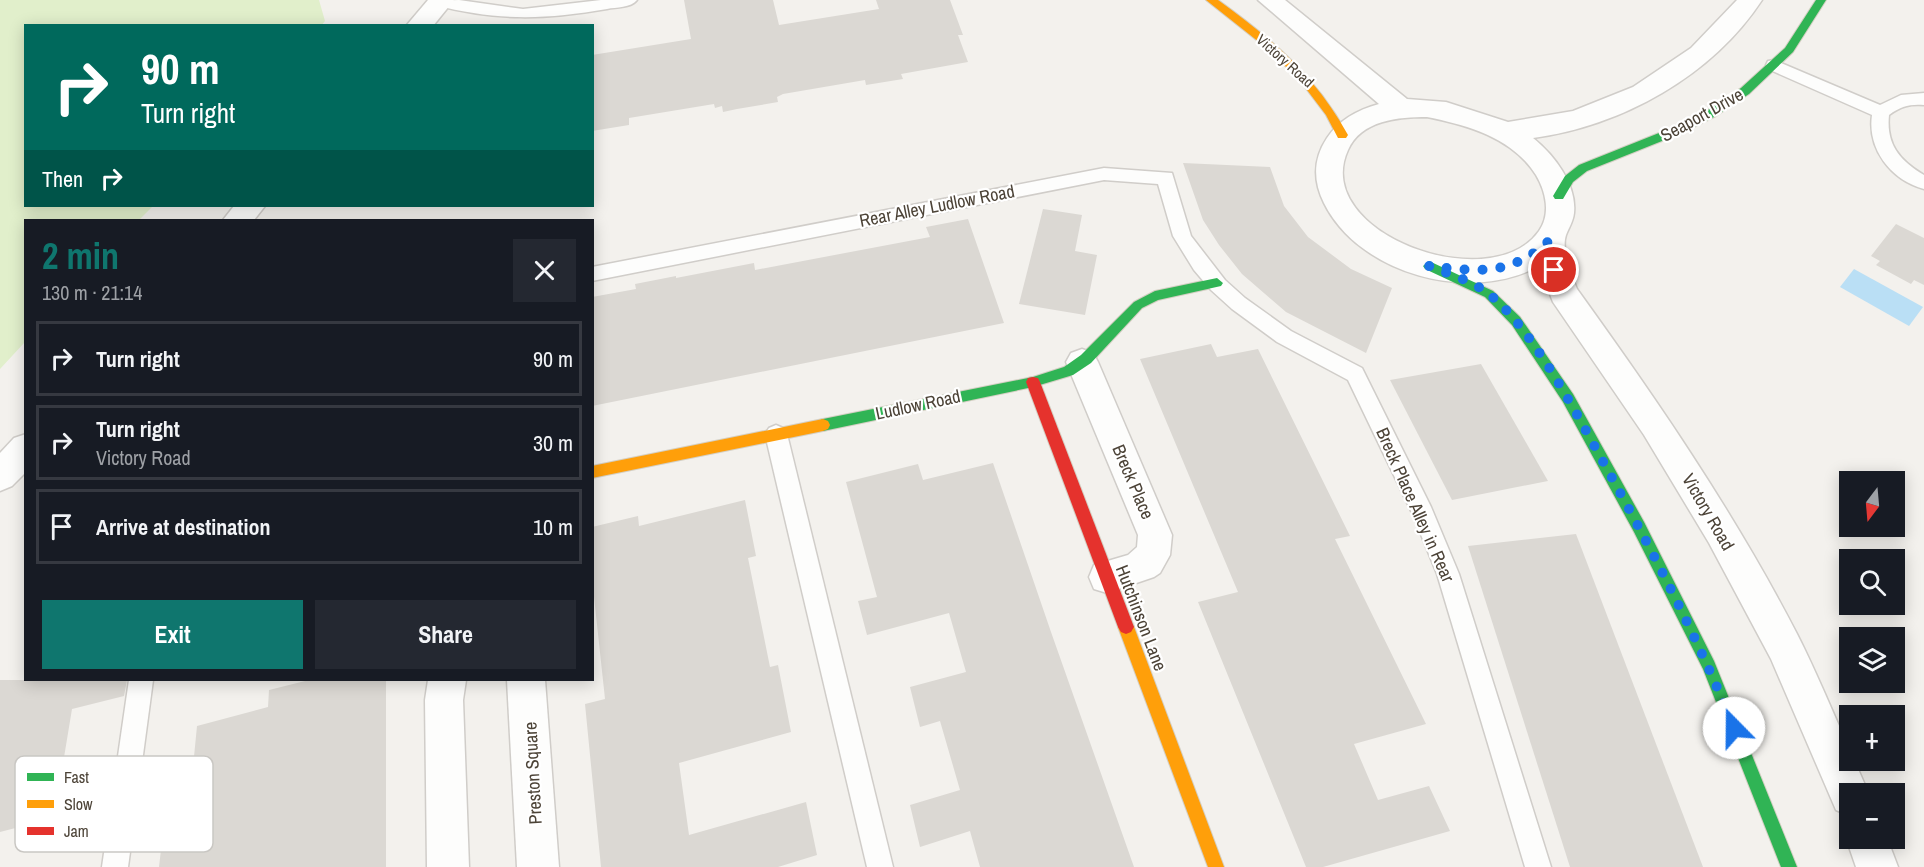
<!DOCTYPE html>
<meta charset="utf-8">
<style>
:root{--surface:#171b24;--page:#242831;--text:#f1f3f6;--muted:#9ea1a6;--line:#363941;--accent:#0f766e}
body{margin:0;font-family:"Archivo Narrow",sans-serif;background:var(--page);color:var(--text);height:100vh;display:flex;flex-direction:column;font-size:22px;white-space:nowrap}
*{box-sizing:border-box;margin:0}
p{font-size:20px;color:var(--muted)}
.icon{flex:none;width:33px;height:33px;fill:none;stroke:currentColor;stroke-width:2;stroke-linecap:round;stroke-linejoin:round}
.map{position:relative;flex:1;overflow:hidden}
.details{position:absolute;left:24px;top:219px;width:570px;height:462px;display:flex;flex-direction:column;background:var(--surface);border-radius:0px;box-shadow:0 3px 15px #0003}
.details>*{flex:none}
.guide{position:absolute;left:24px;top:24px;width:570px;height:183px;border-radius:0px;box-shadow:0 3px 15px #0003;background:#00695c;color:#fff;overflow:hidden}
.needle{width:39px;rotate:196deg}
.tools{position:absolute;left:1839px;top:471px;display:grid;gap:12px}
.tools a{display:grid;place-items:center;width:66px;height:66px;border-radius:0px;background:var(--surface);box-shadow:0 3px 15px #0003;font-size:30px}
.pin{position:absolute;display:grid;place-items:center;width:51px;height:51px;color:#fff;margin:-26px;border:3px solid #fff;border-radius:50%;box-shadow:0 2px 6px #0007}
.me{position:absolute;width:66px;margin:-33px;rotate:338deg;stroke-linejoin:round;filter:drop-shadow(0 0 4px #0008)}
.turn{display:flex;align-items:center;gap:21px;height:126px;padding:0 18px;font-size:27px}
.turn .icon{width:78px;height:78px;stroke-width:2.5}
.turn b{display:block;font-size:42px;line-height:51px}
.then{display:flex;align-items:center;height:57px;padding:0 18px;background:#0003;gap:12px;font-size:22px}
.round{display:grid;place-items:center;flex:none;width:63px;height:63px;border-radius:0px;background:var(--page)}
.head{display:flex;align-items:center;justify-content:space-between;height:102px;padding:0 18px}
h1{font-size:36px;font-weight:700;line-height:45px;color:var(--accent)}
.action{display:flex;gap:12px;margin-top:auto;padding:12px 18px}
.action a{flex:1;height:69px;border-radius:0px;background:var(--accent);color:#fff;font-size:24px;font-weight:700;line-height:69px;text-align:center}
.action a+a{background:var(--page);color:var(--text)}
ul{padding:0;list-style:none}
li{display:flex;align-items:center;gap:18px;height:75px;margin:0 12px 9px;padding:0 6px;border:3px solid var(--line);border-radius:0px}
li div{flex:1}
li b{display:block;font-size:22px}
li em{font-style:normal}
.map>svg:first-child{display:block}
.green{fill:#e1efcb}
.water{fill:#badff5}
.building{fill:#dbd8d3}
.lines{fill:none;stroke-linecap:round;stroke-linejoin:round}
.lane-casing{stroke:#d0cdc9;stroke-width:3}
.street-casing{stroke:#d0cdc9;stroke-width:3}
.fast-casing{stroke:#d4cfc3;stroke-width:2}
.slow-casing{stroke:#d4cfc3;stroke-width:2}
.jam-casing{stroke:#d4cfc3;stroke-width:2}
.lane{fill:#fdfdfc;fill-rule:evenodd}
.street{fill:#fdfdfc;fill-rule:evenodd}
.fast{fill:#30b455;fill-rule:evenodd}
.slow{fill:#ff9f0a;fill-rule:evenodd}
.jam{fill:#e5322d;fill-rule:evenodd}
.route{stroke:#1a73e8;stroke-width:10;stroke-dasharray:0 18}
.labels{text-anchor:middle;stroke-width:4.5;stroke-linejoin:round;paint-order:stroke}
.far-street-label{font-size:15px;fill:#4c4337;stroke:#fff}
.street-label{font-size:18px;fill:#4c4337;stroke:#fff}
.key{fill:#fff;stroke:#c9c7c3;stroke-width:1.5}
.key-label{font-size:16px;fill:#4c4337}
</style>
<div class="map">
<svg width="1924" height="867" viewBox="0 0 1924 867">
<rect width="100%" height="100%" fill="#f3f1ed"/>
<polygon class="green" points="0,0 319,0 325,21 321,26 26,26 26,206 153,206 139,220 26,220 25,342 0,369"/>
<polygon class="water" points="1854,269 1923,307 1909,326 1840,287"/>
<g class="building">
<polygon points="684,0 773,0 779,25 879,9 876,0 950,0 963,35 958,35 968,62 901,74 903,79 866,85 865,80 783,94 777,97 778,102 737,109 723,112 722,106 715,108 714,104 629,118 629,125 592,131 592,55 691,39"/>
<polygon points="1183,163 1270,167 1284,206 1308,237 1351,269 1392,288 1366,353 1286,312 1242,274 1219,245 1203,220"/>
<polygon points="1043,209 1082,215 1075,251 1097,255 1085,315 1019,304"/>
<polygon points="968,219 1004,323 592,406 592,297 636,289 635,284 676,276 676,278 754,263 755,270 930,237 926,227"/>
<polygon points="1896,224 1924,238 1924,285 1914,280 1911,284 1876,265 1880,261 1871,256"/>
<polygon points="1211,344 1217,357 1258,349 1350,536 1335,539 1426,724 1354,744 1378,800 1429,786 1450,831 1323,867 1306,867 1198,602 1238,592 1140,359"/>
<polygon points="1481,364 1548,481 1452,500 1390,380"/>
<polygon points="993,463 1051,632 1134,867 980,867 970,831 920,847 910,805 960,790 940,721 920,727 910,687 966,672 949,613 867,635 858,601 877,597 846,482 918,464 923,480"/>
<polygon points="745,500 756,556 748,558 770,667 778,665 791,732 679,763 689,835 806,802 817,855 778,867 601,867 585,704 605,699 592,578 592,527 638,516 639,526"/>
<polygon points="1576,534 1703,867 1570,867 1468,546"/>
<polygon points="0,680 127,680 124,696 72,709 54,818 0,832"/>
<polygon points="309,680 386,680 386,867 159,867 165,815 189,808 197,726 268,707 269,690"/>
</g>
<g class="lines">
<g class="lane-casing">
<g id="lane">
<path d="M 459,0 L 523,9 L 601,0 L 637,0 C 631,8 616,7 607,9 C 544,20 497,21 435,5 L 433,1 Z"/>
<path d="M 1774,60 L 1880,105 L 1901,95 L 1924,93 L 1924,105 C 1910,104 1901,106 1889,115 C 1886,144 1899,160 1924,175 L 1924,189 C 1891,180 1867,149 1872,115 L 1768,69 L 1766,65 L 1768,61 Z"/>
<polygon points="1104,168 1172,173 1191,236 1225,280 1245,298 1291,331 1362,368 1431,507 1459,574 1551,867 1525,867 1437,574 1413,515 1348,380 1277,342 1232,309 1211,290 1194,270 1173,236 1158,184 1104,180 592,281 592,267"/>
<polygon points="776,425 783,428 787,434 893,867 867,867 765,434 769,428"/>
<polygon points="129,680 153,680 128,867 102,867"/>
</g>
</g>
<g class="street-casing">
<g id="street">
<polygon points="428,0 454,0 433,26 406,26"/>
<path d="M 1258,0 L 1285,0 L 1407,99 L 1446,102 L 1508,122 L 1573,111 L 1633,87 L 1691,48 L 1737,0 L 1762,0 C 1712,76 1622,126 1533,138 C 1554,155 1577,184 1574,213 C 1573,222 1569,227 1566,235 C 1561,250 1571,274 1577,289 C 1657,400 1734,512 1797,634 C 1816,671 1832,711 1850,750 L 1850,760 L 1854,760 L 1869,794 L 1850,794 L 1850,816 L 1836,810 L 1771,659 L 1709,543 L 1644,435 L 1553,302 L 1539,266 C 1470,304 1359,274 1324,203 C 1313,181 1313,159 1327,138 C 1339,120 1357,110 1379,104 ZM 1427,117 C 1467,125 1513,138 1536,175 C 1546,192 1551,214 1539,231 C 1491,299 1310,233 1348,150 C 1361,120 1399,117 1427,117 Z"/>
<polygon points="234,206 265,206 254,220 223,220"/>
<polygon points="1082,349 1093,353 1098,362 1172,535 1170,555 1160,573 1154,577 1107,593 1094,589 1089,577 1094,565 1128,555 1137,547 1138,535 1066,362 1071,353"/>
<polygon points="26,434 26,472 12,486 0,491 0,453 14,438"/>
<polygon points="428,680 466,680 463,700 469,867 427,867 425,700"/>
<polygon points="507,680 545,680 559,867 517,867"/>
<polygon points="1850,829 1850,838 1887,838 1898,867 1856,867 1846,838"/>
</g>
</g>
<g class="fast-casing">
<g id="fast">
<polygon points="1816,0 1826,0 1793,52 1749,94 1716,116 1682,133 1587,171 1573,182 1563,199 1555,199 1553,196 1565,176 1579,165 1674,127 1708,110 1741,88 1785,48"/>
<polygon points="1429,261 1493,291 1520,317 1573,394 1644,522 1714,661 1797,867 1781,867 1703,669 1634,532 1563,402 1512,325 1485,297 1425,269 1423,266"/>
<polygon points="1217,278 1223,283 1221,286 1158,300 1142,308 1091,363 1073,375 1033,387 823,431 818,429 816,425 818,421 823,419 1033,377 1064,367 1081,355 1134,302 1155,291"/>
</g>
</g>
<g class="slow-casing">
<g id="slow">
<path d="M 1206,0 L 1218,0 C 1272,39 1315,75 1348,135 L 1346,138 L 1338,138 L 1326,115 L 1298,78 L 1264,46 Z"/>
<polygon points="823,419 828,421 830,425 828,429 823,431 592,478 592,466"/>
<polygon points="1126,620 1131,622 1134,627 1224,867 1208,867 1118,627 1121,622"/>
</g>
</g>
<g class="jam-casing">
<polygon id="jam" points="1033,377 1038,378 1040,382 1134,627 1131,632 1126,634 1121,632 1118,627 1026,382 1028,378"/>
</g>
<use href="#lane" class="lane"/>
<use href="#street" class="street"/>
<use href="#fast" class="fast"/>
<use href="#slow" class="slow"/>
<use href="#jam" class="jam"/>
</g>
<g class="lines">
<path class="route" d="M 1554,270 L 1551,239 C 1512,276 1479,272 1429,266 C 1448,274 1474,281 1490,295 C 1530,327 1570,402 1595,447 C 1646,539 1695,631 1734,728"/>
</g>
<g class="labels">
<g class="far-street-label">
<text transform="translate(1285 61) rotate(42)" y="5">Victory Road</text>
</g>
<g class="street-label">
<text transform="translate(1702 115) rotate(-29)" y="6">Seaport Drive</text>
<text transform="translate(937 206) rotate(-11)" y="6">Rear Alley Ludlow Road</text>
<text transform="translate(918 405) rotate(-12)" y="6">Ludlow Road</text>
<text transform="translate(1133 482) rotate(67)" y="6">Breck Place</text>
<text transform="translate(1415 505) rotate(66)" y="6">Breck Place Alley in Rear</text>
<text transform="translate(1708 512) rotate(60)" y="6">Victory Road</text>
<text transform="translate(1141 618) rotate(69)" y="6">Hutchinson Lane</text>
<text transform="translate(533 773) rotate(-93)" y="6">Preston Square</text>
</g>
</g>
<rect x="15" y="756" width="198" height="96" rx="9" class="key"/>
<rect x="27" y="773" width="27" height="8" fill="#30b455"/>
<rect x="27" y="800" width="27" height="8" fill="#ff9f0a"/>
<rect x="27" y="827" width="27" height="8" fill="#e5322d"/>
<g class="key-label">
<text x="64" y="783">Fast</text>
<text x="64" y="810">Slow</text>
<text x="64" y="837">Jam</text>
</g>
</svg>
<div class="tools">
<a><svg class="needle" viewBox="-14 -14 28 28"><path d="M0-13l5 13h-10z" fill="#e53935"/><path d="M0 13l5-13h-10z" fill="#9ea1a6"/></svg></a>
<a><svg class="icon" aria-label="search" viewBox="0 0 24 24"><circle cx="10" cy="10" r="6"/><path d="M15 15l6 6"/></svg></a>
<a><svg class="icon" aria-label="layers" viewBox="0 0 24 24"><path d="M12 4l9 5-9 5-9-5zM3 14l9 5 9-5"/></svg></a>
<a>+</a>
<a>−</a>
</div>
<div class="pin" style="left:1554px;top:270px;background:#d93025"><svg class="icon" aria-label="arrive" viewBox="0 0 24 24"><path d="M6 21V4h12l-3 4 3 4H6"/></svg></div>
<svg class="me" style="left:1734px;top:728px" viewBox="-20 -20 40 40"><circle r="19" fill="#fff"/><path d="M0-13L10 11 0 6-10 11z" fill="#1a73e8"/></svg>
<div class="guide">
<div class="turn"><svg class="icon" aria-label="right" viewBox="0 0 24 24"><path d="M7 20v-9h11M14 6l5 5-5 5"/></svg><div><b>90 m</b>Turn right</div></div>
<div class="then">Then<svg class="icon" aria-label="right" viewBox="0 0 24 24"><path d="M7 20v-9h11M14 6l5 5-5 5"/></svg></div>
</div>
<section class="details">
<div class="head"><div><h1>2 min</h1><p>130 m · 21:14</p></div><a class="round"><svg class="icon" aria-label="close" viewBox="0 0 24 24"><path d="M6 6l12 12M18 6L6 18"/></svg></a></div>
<ul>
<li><svg class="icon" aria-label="right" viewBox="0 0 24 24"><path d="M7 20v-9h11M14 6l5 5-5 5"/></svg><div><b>Turn right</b></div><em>90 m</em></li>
<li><svg class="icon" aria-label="right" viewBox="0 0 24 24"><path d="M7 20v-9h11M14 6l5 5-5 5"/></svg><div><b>Turn right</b><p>Victory Road</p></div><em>30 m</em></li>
<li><svg class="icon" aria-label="arrive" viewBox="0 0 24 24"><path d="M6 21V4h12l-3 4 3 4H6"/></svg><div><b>Arrive at destination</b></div><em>10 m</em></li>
</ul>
<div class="action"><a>Exit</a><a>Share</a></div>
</section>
</div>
